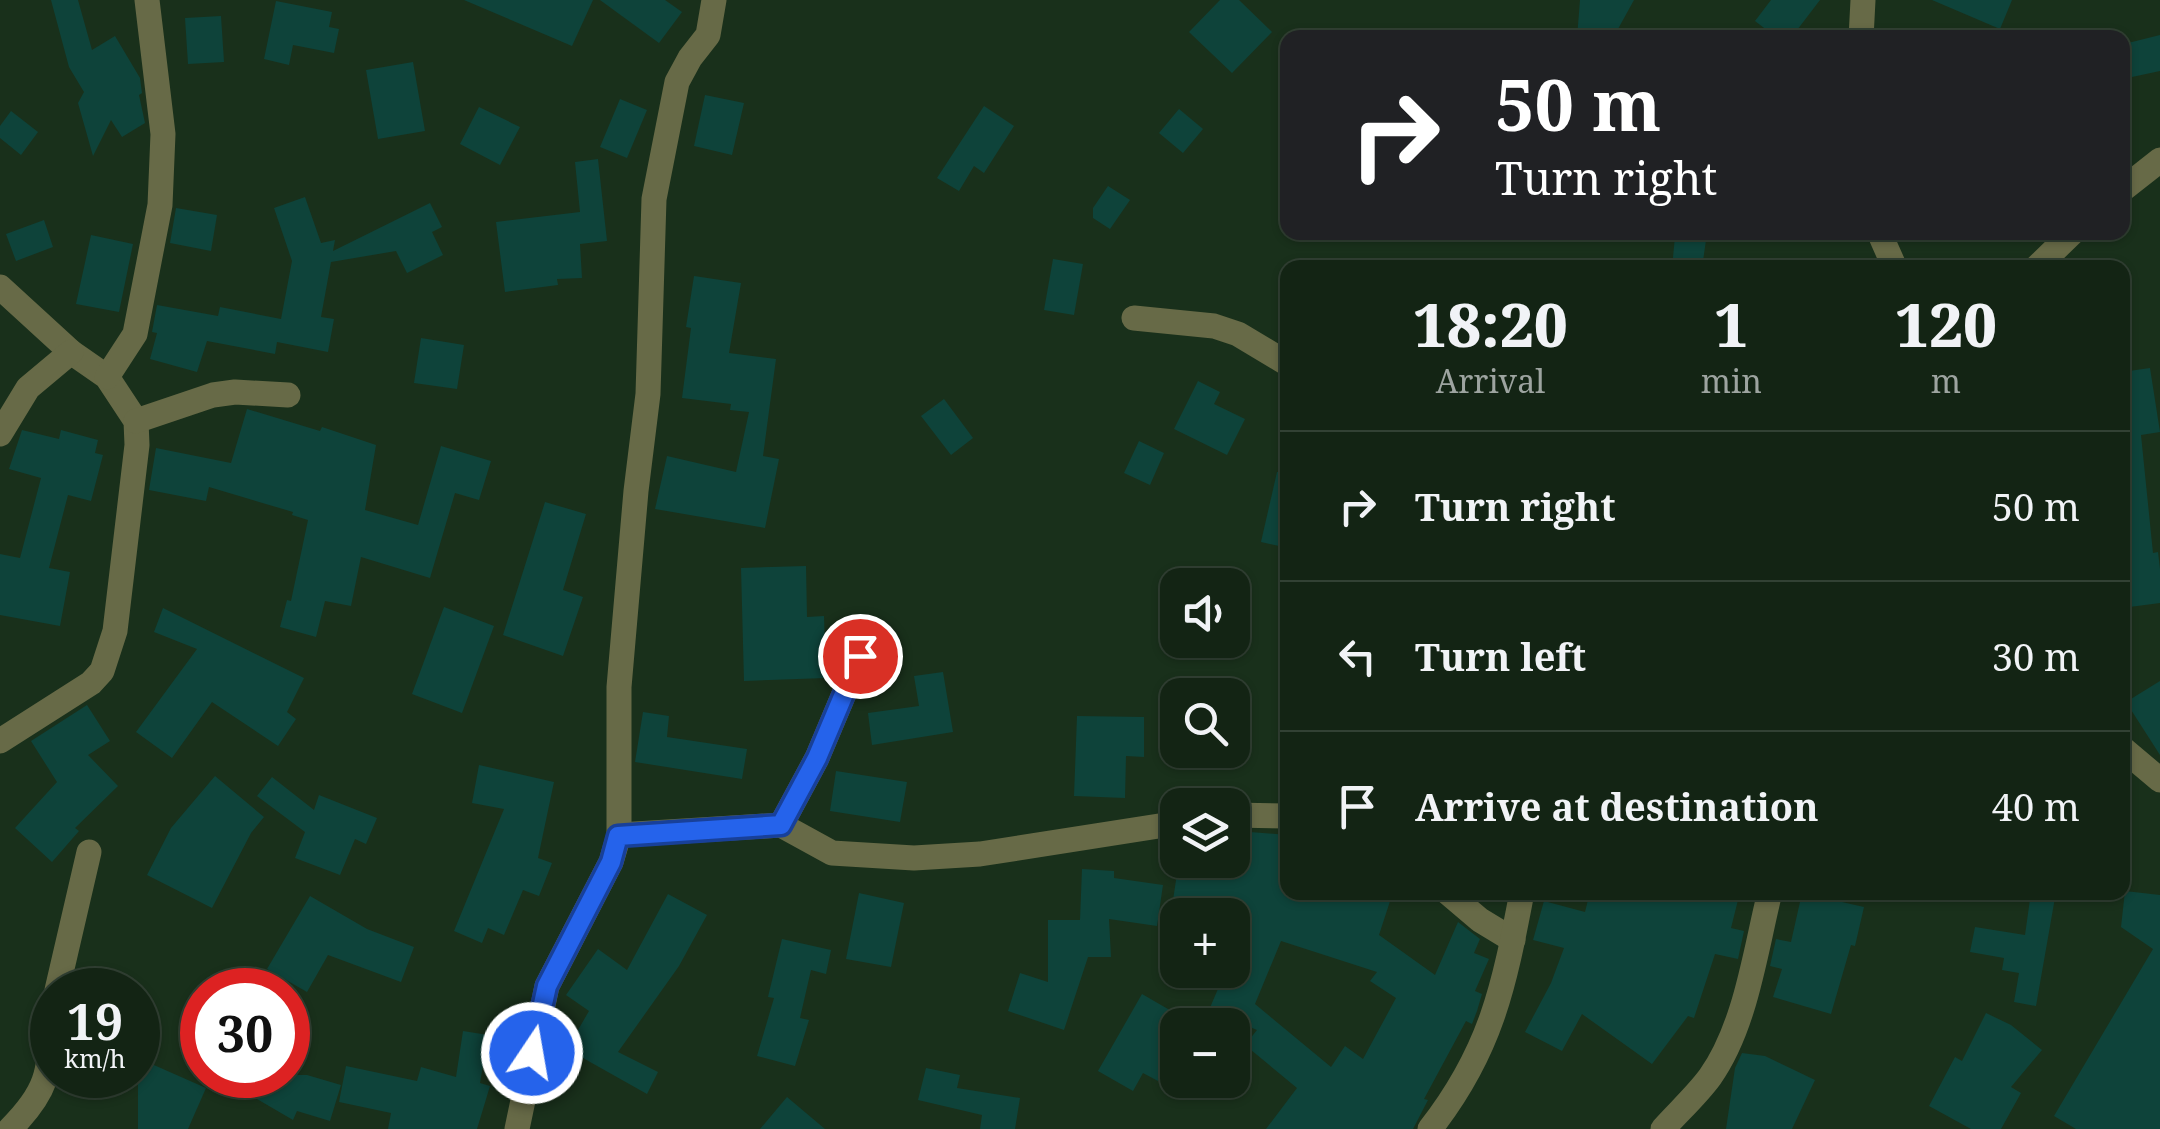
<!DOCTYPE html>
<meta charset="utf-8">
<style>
:root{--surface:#132414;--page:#1c2c1d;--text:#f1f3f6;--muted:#9da4a0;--line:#324134}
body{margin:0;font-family:"Noto Serif",serif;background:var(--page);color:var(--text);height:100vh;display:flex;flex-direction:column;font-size:38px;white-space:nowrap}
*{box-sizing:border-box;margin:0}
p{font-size:32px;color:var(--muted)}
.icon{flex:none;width:55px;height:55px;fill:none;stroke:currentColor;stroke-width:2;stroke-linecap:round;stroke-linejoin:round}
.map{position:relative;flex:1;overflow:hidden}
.drawer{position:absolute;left:1280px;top:260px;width:850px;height:640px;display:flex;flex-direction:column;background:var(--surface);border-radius:20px;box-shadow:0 2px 8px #0004,0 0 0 2px var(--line)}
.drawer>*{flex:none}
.hud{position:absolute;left:1280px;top:30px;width:850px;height:210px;border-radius:20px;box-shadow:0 2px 8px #0004,0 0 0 2px var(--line);background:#202124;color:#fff;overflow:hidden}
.tools{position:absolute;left:1160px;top:568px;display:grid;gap:20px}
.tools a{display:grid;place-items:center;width:90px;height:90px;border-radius:20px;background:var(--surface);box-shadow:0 2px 8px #0004,0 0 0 2px var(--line);font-size:50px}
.speed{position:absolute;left:30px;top:968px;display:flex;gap:20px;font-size:50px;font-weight:700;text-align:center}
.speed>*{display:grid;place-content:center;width:130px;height:130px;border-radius:50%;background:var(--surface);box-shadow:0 2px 8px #0004,0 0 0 2px var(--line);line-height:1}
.speed small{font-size:25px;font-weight:400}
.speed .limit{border:15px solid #d22;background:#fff;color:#111}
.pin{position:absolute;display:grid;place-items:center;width:85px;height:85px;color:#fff;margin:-42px;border:5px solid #fff;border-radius:50%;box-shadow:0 2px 10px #0007}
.me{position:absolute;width:110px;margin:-55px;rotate:12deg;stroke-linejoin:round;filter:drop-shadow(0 0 8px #0008)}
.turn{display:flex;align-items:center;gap:35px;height:210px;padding:0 50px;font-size:45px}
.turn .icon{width:130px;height:130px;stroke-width:2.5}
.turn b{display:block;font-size:70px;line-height:85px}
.eta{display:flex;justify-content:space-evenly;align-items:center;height:170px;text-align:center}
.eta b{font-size:60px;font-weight:800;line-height:70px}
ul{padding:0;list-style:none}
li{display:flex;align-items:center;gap:30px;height:150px;padding:0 50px;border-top:2px solid var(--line)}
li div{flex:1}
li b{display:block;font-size:38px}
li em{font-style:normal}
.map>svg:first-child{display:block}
.building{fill:#0e433a;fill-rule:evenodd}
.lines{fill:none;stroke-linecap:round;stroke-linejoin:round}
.street{stroke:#676a47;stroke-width:25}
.route-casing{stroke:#184099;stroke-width:25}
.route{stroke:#2563eb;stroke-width:18}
</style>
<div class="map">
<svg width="2160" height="1129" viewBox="0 0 2160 1129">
<rect width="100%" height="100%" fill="#19301b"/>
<g class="building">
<polygon points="51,0 78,0 92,50 115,36 140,78 142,93 139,95 145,123 122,137 111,120 93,156 78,103 84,92 69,67"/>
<polygon points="464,0 593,0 572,46"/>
<polygon points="600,0 665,0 682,12 659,43"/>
<polygon points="1220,0 1239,0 1272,32 1232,73 1189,32"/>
<polygon points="1580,0 1634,0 1613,38 1577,38"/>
<polygon points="1771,0 1820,0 1791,38 1777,38 1755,21"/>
<polygon points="1932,0 2012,0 2000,29"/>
<polygon points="276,1 332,12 329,27 339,29 334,53 293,45 289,65 264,59"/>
<polygon points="221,16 224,62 188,64 185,18"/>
<polygon points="2160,35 2160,71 2132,77 2124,44"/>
<polygon points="413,62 425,131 378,139 366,70"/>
<polygon points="705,95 744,103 732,155 694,146"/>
<polygon points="620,99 647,110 627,158 600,147"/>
<polygon points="984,106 1014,126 984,173 974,166 959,191 937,178"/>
<polygon points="479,107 520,127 500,165 460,144"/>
<polygon points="1179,109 1203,129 1183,153 1159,133"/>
<polygon points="11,111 38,132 21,155 0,138 0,126"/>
<polygon points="598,159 607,241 580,244 582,278 557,279 558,285 505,292 496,222 580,212 575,162"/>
<polygon points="1108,186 1130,200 1110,229 1093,218 1093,208"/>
<polygon points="305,197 321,243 335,240 333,251 430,203 442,227 432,232 443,255 407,273 396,251 331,262 321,317 334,319 328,352 277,342 275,354 207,341 197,372 150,359 157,333 152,332 157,305 218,316 220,307 281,319 292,261 274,208"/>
<polygon points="176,208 217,215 211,251 170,243"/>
<polygon points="44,220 53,247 16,261 6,234"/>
<polygon points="91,235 133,244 119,312 76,304"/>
<polygon points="1675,236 1706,240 1702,268 1672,268"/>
<polygon points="1053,259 1083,264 1074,315 1044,310"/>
<polygon points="694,276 741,283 729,353 776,359 763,456 779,459 765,528 655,509 667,456 736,472 749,412 730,410 731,404 682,398 691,328 686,327"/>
<polygon points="421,338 464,345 457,389 414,383"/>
<polygon points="2150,368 2160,432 2141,435 2153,553 2158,552 2160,569 2160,603 2122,608 2122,372"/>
<polygon points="1198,381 1220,392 1214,404 1245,419 1227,455 1174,429"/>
<polygon points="944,399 973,438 951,455 921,416"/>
<polygon points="247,409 320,431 322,427 376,445 365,510 418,525 441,446 491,461 479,500 455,493 430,578 361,557 351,606 325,601 316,637 280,627 287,600 291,601 308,520 292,515 293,512 209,487 206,501 149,490 156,448 231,463"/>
<polygon points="22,430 59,439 61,430 98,440 95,453 103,455 91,501 68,495 49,568 70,572 60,626 0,615 0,554 20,558 41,478 9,469"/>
<polygon points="1139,441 1164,453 1150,485 1124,473"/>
<polygon points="1277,472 1288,473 1288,548 1261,542"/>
<polygon points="545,502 586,514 563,590 583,597 563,656 503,635"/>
<polygon points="806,566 807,617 824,616 826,678 744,681 741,568"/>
<polygon points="444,607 494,626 462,713 412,694"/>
<polygon points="163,608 304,678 287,712 296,719 278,746 212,702 172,758 136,732 197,649 154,632"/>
<polygon points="943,672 953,732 872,745 868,713 919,706 914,676"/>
<polygon points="2160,681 2160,755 2126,702"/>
<polygon points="87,705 110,741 88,755 118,786 75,828 79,831 52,862 15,828 57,782 31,741"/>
<polygon points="643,712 669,716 667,737 747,749 742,779 635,762"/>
<polygon points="1077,716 1144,717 1144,757 1126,756 1125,798 1074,796"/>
<polygon points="479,765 554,782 538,858 552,863 539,896 523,890 504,935 488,928 482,943 454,931 504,809 472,803"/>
<polygon points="836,771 907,782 900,822 830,811"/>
<polygon points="215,776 264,817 251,833 212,908 147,875 171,828"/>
<polygon points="272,777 314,810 319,795 377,818 366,844 355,839 340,875 295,858 305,832 257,796"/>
<path d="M 1250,832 L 1288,835 L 1288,892 L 1327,898 L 1329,892 L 1393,892 L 1379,935 L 1435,975 L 1458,922 L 1480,939 L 1474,953 L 1489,959 L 1475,991 L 1482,994 L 1477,1011 L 1472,1024 L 1466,1021 L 1424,1099 L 1428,1100 L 1413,1129 L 1266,1129 L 1297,1088 L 1245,1045 L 1257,1030 L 1209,1010 L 1226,970 L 1232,970 L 1232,953 L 1246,920 L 1172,907 L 1179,860 L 1246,860 ZM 1281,941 L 1377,972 L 1370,981 L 1396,998 L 1363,1059 L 1345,1046 L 1331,1067 L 1255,1004 Z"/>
<polygon points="1082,869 1114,871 1114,878 1163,885 1157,926 1109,919 1111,957 1088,957 1064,1030 1008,1011 1020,973 1048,982 1048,920 1080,920"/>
<polygon points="2125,891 2160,895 2160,1129 2076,1129 2054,1116 2153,949 2121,927"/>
<polygon points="1590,892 1740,892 1731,928 1744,931 1738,959 1715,954 1694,1018 1688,1016 1652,1064 1582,1014 1562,1051 1525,1032 1551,983 1564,948 1533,940 1544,901 1585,912"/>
<polygon points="2031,892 2056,892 2036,1006 2014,1002 2019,973 2002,970 2004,958 1970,952 1975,927 2025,935"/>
<polygon points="859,893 904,903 891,967 846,959"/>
<polygon points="1802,893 1864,907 1855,946 1851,945 1831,1014 1773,997 1782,969 1770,966 1776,939 1791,942"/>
<polygon points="668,894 707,915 679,966 618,1052 658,1072 647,1094 567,1049 589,1011 566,995 598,949 627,970"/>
<polygon points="310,896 367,929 414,947 401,982 328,955 307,992 267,969"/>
<polygon points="782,939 831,950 826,974 811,970 800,1018 809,1020 795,1066 757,1056 774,998 768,997"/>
<polygon points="1142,994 1180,1016 1161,1049 1173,1055 1158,1081 1143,1073 1133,1091 1098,1071"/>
<polygon points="1986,1013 2011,1025 2042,1050 2011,1087 2021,1093 2001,1129 1971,1129 1929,1106 1955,1057 1962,1061"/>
<polygon points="463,1031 488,1035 480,1083 490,1086 477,1129 388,1129 391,1113 339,1102 346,1066 417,1081 421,1067 456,1077"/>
<polygon points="1742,1053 1765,1056 1815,1080 1792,1129 1726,1129 1735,1068"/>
<polygon points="138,1058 206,1088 188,1129 138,1129"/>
<polygon points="926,1068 960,1075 957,1088 1020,1098 1015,1129 980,1129 982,1115 918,1100"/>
<polygon points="216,1075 307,1075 341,1085 330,1121 297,1111 293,1120"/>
<polygon points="787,1097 825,1129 760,1129"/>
</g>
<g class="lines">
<g class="street">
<polyline points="1861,38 1863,0"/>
<polyline points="2122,190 2160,160"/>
<polyline points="1879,232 1895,268"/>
<polyline points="2036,268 2073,232"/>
<polyline points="0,287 71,352 107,377 136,421 137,445 115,631 102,671 91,683 0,741"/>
<polyline points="1134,318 1214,326 1238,334 1288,364"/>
<polyline points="107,377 135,334 160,205 163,134 147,0"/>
<polyline points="136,421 213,395 235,392 288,395"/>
<polyline points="0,434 28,388 71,352"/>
<polyline points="2122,748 2160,780"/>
<polyline points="1232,815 1288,816"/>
<polyline points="781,825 817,758 860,656"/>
<polyline points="619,835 781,825 832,853 914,858 980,854 1178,823"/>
<polyline points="1447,892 1480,920 1513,940"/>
<polyline points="57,990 89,852"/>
<path d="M 10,1129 C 51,1088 49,1070 52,1015"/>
<polyline points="517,1129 547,986 611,862 619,835 619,687 636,491 648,394 654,199 677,82 690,58 708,35 714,0"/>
<path d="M 1430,1129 C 1491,1051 1504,987 1522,892"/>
<path d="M 1663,1129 C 1678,1112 1696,1096 1710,1077 C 1746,1026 1755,952 1770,892"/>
</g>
</g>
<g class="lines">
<g class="route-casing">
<polyline id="route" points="532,1053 547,986 611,862 618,836 781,825 817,758 860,656"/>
</g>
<use href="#route" class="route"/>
</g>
</svg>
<div class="tools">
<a><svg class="icon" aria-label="sound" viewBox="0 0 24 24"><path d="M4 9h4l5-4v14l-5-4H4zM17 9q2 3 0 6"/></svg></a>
<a><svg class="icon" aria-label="search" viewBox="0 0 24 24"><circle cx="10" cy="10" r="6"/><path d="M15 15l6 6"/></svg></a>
<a><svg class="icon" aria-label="layers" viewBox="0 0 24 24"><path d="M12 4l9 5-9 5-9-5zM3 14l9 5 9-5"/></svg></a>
<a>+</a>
<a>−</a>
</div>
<div class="speed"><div>19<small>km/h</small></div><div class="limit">30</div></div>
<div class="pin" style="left:860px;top:656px;background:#d93025"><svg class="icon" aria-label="arrive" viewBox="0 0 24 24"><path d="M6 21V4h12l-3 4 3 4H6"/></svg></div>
<svg class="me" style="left:532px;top:1053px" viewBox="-20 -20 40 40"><circle r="17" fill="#2563eb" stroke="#fff" stroke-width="3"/><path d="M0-11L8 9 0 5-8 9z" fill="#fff"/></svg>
<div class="hud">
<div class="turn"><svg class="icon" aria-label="right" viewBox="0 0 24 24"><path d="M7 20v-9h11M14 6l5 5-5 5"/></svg><div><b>50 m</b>Turn right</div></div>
</div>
<section class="drawer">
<div class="eta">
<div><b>18:20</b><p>Arrival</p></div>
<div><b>1</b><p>min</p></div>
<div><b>120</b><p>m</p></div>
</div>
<ul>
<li><svg class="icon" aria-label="right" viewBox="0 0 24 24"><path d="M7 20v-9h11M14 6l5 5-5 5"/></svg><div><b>Turn right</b></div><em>50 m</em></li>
<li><svg class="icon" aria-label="left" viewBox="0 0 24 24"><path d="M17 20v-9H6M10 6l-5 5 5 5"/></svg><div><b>Turn left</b></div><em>30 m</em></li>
<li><svg class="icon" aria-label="arrive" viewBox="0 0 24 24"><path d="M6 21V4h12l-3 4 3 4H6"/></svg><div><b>Arrive at destination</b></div><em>40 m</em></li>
</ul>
</section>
</div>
